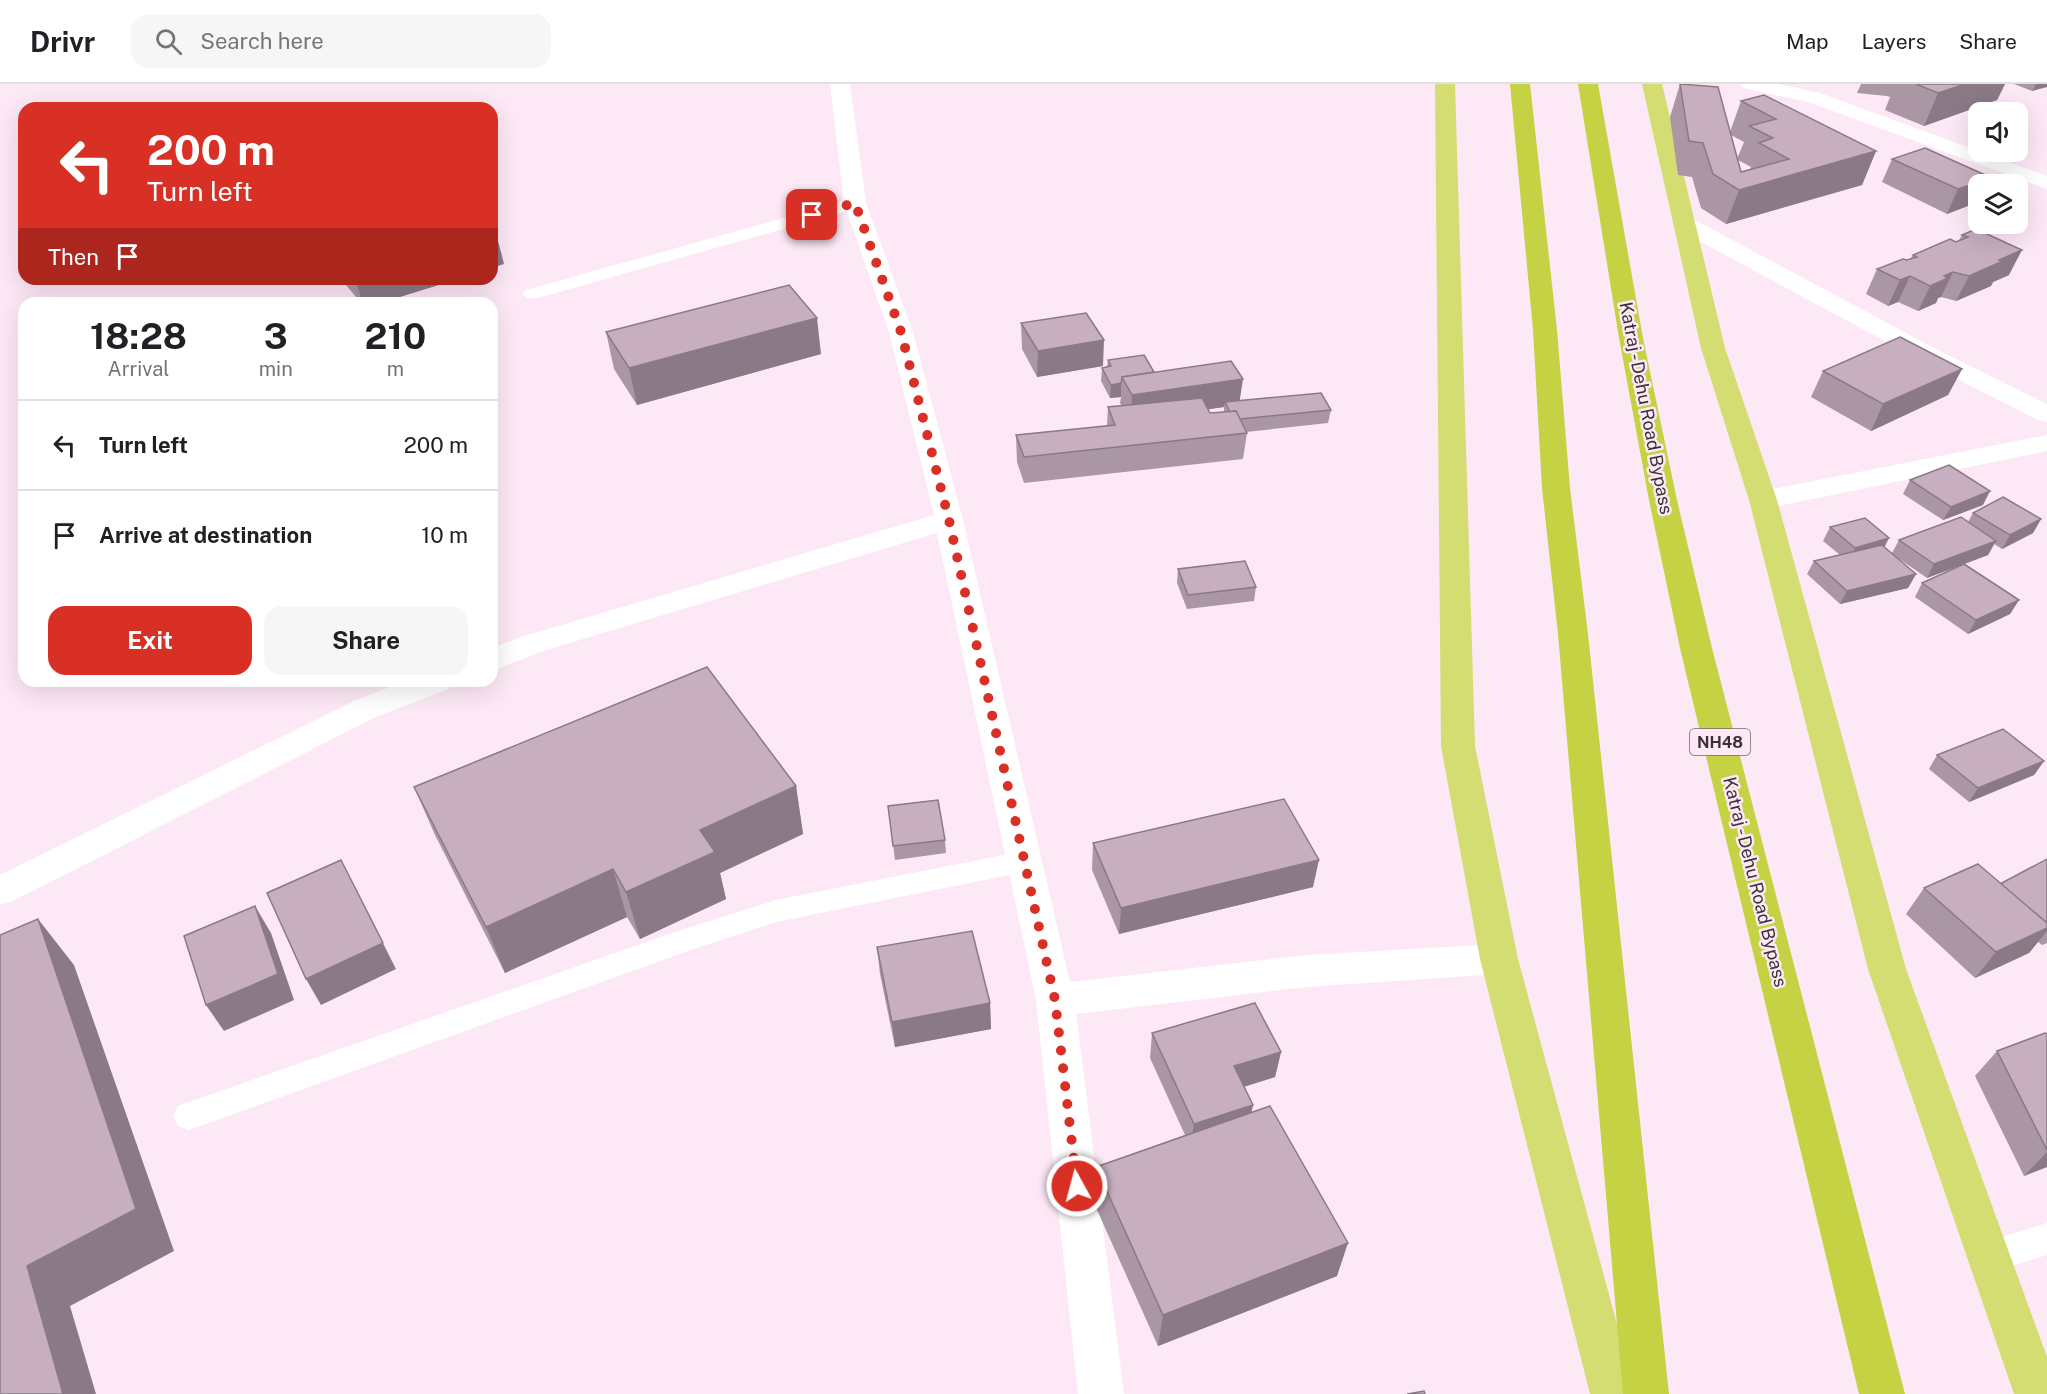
<!DOCTYPE html>
<style>
:root{--surface:#fff;--page:#f6f6f6;--text:#202124;--muted:#757577;--line:#e0e0e0;--accent:#d93025}
body{margin:0;font-family:"Public Sans",sans-serif;background:var(--page);color:var(--text);height:100vh;display:flex;flex-direction:column;font-size:22px;white-space:nowrap}
*{box-sizing:border-box;margin:0}
p{font-size:20px;color:var(--muted)}
.icon{flex:none;width:33px;height:33px;fill:none;stroke:currentColor;stroke-width:2;stroke-linecap:round;stroke-linejoin:round}
.map{position:relative;flex:1;overflow:hidden}
.drawer{position:absolute;left:18px;top:213px;width:480px;height:390px;display:flex;flex-direction:column;background:var(--surface);border-radius:18px;box-shadow:0 6px 24px #0002}
.drawer>*{flex:none}
.guide{position:absolute;left:18px;top:18px;width:480px;height:183px;border-radius:18px;box-shadow:0 6px 24px #0002;background:#d93025;color:#fff;overflow:hidden}
.fabs{position:absolute;left:1968px;top:18px;display:grid;gap:12px}
.fabs a{display:grid;place-items:center;width:60px;height:60px;border-radius:12px;background:var(--surface);box-shadow:0 6px 24px #0002;font-size:30px}
.pin{position:absolute;display:grid;place-items:center;width:51px;height:51px;color:#fff;margin:-26px;border-radius:12px;box-shadow:0 3px 9px #0006}
.me{position:absolute;width:66px;margin:-33px;rotate:353deg;stroke-linejoin:round;filter:drop-shadow(0 0 4px #0008)}
.turn{display:flex;align-items:center;gap:21px;height:126px;padding:0 30px;font-size:27px}
.turn .icon{width:78px;height:78px;stroke-width:2.5}
.turn b{display:block;font-size:42px;line-height:51px}
.then{display:flex;align-items:center;height:57px;padding:0 30px;background:#0003;gap:12px;font-size:22px}
.eta{display:flex;justify-content:space-evenly;align-items:center;height:102px;text-align:center}
.eta b{font-size:36px;font-weight:700;line-height:42px}
.primary-button{display:flex;gap:12px;margin-top:auto;padding:12px 30px}
.primary-button a{flex:1;height:69px;border-radius:18px;background:var(--accent);color:#fff;font-size:24px;font-weight:700;line-height:69px;text-align:center}
.primary-button a+a{background:var(--page);color:var(--text)}
ul{padding:0;list-style:none}
li{display:flex;align-items:center;gap:18px;height:90px;padding:0 30px;border-top:2px solid var(--line)}
li div{flex:1}
li b{display:block;font-size:22px}
li em{font-style:normal}
header{display:flex;align-items:center;gap:36px;box-sizing:border-box;height:84px;padding:0 30px;background:var(--surface);border-bottom:2px solid var(--line)}
header strong{font-size:28px}
nav{display:flex;gap:33px;margin-inline-start:auto;font-size:21px}
.search{width:420px;height:54px;background:var(--page);display:flex;align-items:center;gap:15px;box-sizing:border-box;padding:0 21px;border-radius:18px;color:var(--muted);font-size:22px}
.map>svg:first-child{display:block}
.lines{fill:none;stroke-linecap:round;stroke-linejoin:round}
.service{fill:#fff;fill-rule:evenodd}
.minor{fill:#fff;fill-rule:evenodd}
.primary{fill:#d3dd72;fill-rule:evenodd}
.trunk{fill:#c4d243;fill-rule:evenodd}
.wall{fill:#ab96a4;fill-rule:evenodd}
.shaded-wall{fill:#8b7a86}
.building{fill:#c7afbf;stroke:#8b7a86;stroke-width:1.5}
.route{stroke:#d93025;stroke-width:10;stroke-dasharray:0 18}
.labels{text-anchor:middle;stroke-width:5;stroke-linejoin:round;paint-order:stroke}
.shield{fill:#fde9f6;stroke:#746870;stroke-width:1.5}
.shield-label{font-size:16px;font-weight:bold;fill:#3a3137}
.street-label{font-size:18px;fill:#3a3137;stroke:#fde9f6}
</style>
<header>
<strong>Drivr</strong>
<div class="search"><svg class="icon" aria-label="search" viewBox="0 0 24 24"><circle cx="10" cy="10" r="6"/><path d="M15 15l6 6"/></svg>Search here</div>
<nav><a>Map</a><a>Layers</a><a>Share</a></nav>
</header>
<div class="map">
<svg width="2047" height="1310" viewBox="0 0 2047 1310">
<rect width="100%" height="100%" fill="#fde9f6"/>
<g class="lines">
<g class="service">
<polygon points="855,114 861,115 863,119 861,123 538,214 526,214 523,210 526,206"/>
<polygon points="1024,767 1034,770 1038,778 1034,786 776,838 691,866 189,1046 178,1042 173,1032 178,1022 189,1018 675,848 776,816"/>
<polygon points="2047,1139 2047,1171 1988,1189 1976,1185 1971,1173 1976,1161"/>
</g>
<g class="minor">
<polygon points="830,0 850,0 866,119 913,248 963,436 1070,898 1307,871 1499,860 1512,864 1518,875 1512,886 1499,890 1307,903 1076,930 1124,1310 1078,1310 1036,916 937,449 546,566 492,587 492,564 524,552 934,431 889,248 844,119"/>
<polygon points="1740,0 1778,0 1820,9 2047,92 2047,105 1808,18 1743,4"/>
<polygon points="1685,133 1693,135 1938,266 2047,320 2047,338 2038,336 1920,276 1677,145 1674,140 1677,135"/>
<polygon points="2047,351 2047,367 1763,425 1753,422 1749,416 1753,410 1763,407"/>
<polygon points="405,597 453,597 448,605 376,633 13,817 0,821 0,791 354,617"/>
</g>
<g class="primary">
<polygon points="1435,0 1455,0 1475,662 1518,875 1636,1310 1590,1310 1480,875 1441,662"/>
<polygon points="1642,0 1662,0 1725,264 1777,416 1906,885 2047,1273 2047,1310 2014,1310 1868,885 1749,416 1701,264"/>
</g>
<g class="trunk">
<polygon points="1510,0 1530,0 1557,246 1570,404 1588,550 1669,1310 1623,1310 1558,550 1542,404 1533,246"/>
<polygon points="1578,0 1598,0 1643,254 1677,416 1712,564 1905,1310 1859,1310 1680,564 1649,416 1619,254"/>
</g>
</g>
<g class="wall">
<path d="M 1680,0 L 1730,48 L 1741,17 L 1876,67 L 1862,101 L 1726,140 L 1701,124 L 1692,93 L 1678,91 L 1670,33 ZM 1731,51 L 1744,58 L 1737,75 ZM 1738,76 L 1751,83 L 1750,85 L 1741,88 Z"/>
<polygon points="1861,0 2005,0 1997,16 1924,42 1885,26 1890,13 1887,12 1857,9"/>
<polygon points="2014,0 2047,0 2032,7"/>
<polygon points="1892,75 1978,100 1978,118 1947,130 1882,98"/>
<polygon points="1976,145 2009,191 1993,198 1991,202 1956,217 1941,213 1938,214 1936,219 1918,227 1898,218 1888,222 1866,210 1877,185 1910,175 1913,171 1958,158 1962,151"/>
<polygon points="341,195 458,195 380,219 361,219"/>
<polygon points="1021,239 1103,282 1037,293 1022,265"/>
<polygon points="606,248 821,270 637,321 614,285"/>
<path d="M 1108,276 L 1154,288 L 1240,317 L 1331,326 L 1328,339 L 1246,348 L 1247,349 L 1243,375 L 1024,399 L 1017,378 L 1016,351 L 1107,342 L 1108,323 L 1122,322 L 1120,319 L 1121,313 L 1110,314 L 1101,297 L 1102,284 L 1107,283 ZM 1224,323 L 1224,328 L 1210,329 L 1208,325 Z"/>
<polygon points="1962,285 1948,311 1871,347 1811,313 1823,287"/>
<polygon points="1910,396 1983,421 1943,436 1903,410"/>
<polygon points="1973,429 2041,435 2033,449 2002,465 1994,460 1988,471 1927,494 1895,472 1916,490 1908,504 1840,520 1807,490 1814,477 1840,471 1823,457 1830,443 1884,463 1892,469 1899,456 1968,438"/>
<polygon points="1178,485 1256,503 1254,517 1187,525 1177,499"/>
<polygon points="1922,499 2019,516 2010,530 1968,550 1915,513"/>
<polygon points="1937,671 2044,677 2034,691 1969,718 1929,685"/>
<polygon points="796,702 803,750 720,789 726,815 640,855 627,833 505,889 435,751 414,703"/>
<polygon points="888,722 945,756 946,769 895,776"/>
<polygon points="1093,759 1313,803 1119,850 1092,786"/>
<polygon points="2047,775 2047,859 2042,861 2038,858 2029,869 1975,894 1906,830 1924,804 2000,800"/>
<polygon points="877,863 990,919 991,945 895,963 880,890"/>
<polygon points="1152,949 1281,968 1275,993 1244,1003 1253,1021 1251,1028 1337,1192 1158,1262 1093,1117 1096,1083 1185,1051 1150,974"/>
<polygon points="2047,950 2047,1083 2024,1092 1975,992 1997,967"/>
</g>
<g class="shaded-wall">
<polygon points="1965,0 2005,0 1997,16 1924,42 1938,9"/>
<polygon points="2036,0 2047,0 2047,3 2032,7"/>
<polygon points="1876,67 1862,101 1726,140 1739,106"/>
<polygon points="1992,94 1989,100 1978,100 1978,118 1947,130 1958,105"/>
<polygon points="495,145 504,180 492,184 492,146"/>
<polygon points="2022,166 2009,191 1993,198 1991,202 1956,217 1969,192 1999,176"/>
<polygon points="1953,188 1941,213 1938,214 1936,219 1918,227 1930,202 1944,192"/>
<polygon points="1910,192 1898,218 1888,222 1900,196"/>
<polygon points="355,195 458,195 380,219 363,219"/>
<polygon points="817,234 821,270 637,321 629,284"/>
<polygon points="1104,256 1103,282 1037,293 1038,267"/>
<polygon points="1962,285 1948,311 1871,347 1883,320"/>
<polygon points="1243,295 1239,321 1225,318 1224,323 1131,337 1132,311"/>
<polygon points="1121,299 1121,313 1110,314 1111,301"/>
<polygon points="1990,407 1983,421 1943,436 1951,423"/>
<polygon points="2041,435 2033,449 2002,465 2010,451"/>
<polygon points="1889,454 1882,468 1848,477 1855,464"/>
<polygon points="1996,457 1988,471 1927,494 1934,480"/>
<polygon points="1916,490 1908,504 1840,520 1847,507"/>
<polygon points="2019,516 2010,530 1968,550 1976,536"/>
<polygon points="2044,677 2034,691 1969,718 1978,704"/>
<polygon points="796,702 803,750 720,789 726,815 640,855 626,808 700,746"/>
<polygon points="341,776 396,885 321,921 306,895"/>
<polygon points="1319,776 1313,803 1119,850 1121,824"/>
<polygon points="613,785 627,833 505,889 486,843"/>
<polygon points="255,822 271,849 294,916 224,947 206,921"/>
<polygon points="38,835 74,881 174,1167 70,1222 96,1310 63,1310 27,1182"/>
<polygon points="2047,844 2047,847 2029,869 1975,894 1996,868"/>
<polygon points="990,919 991,945 895,963 892,938"/>
<polygon points="1281,968 1275,993 1229,1007 1234,982"/>
<polygon points="1253,1021 1248,1046 1190,1064 1194,1040"/>
<polygon points="2047,1068 2047,1083 2024,1092"/>
<polygon points="1348,1159 1337,1192 1158,1262 1163,1231"/>
</g>
<g class="building">
<polygon points="1680,0 1718,3 1741,88 1789,75 1759,59 1773,54 1749,42 1776,35 1741,17 1764,11 1876,67 1739,106 1713,90 1703,59 1689,57"/>
<polygon points="1916,0 1965,0 1938,9"/>
<polygon points="1925,64 1992,94 1958,105 1892,75"/>
<polygon points="1976,145 2022,166 1999,176 2003,177 1969,192 1953,188 1944,192 1948,194 1930,202 1910,192 1900,196 1877,185 1903,175 1907,176 1917,173 1913,171 1950,155 1956,158 1968,153 1962,151"/>
<polygon points="789,201 817,234 629,284 606,248"/>
<polygon points="1086,229 1104,256 1038,267 1021,239"/>
<polygon points="1900,253 1962,285 1883,320 1823,287"/>
<polygon points="1144,271 1154,288 1122,293 1121,299 1111,301 1102,284 1111,282 1108,276"/>
<polygon points="1231,277 1243,295 1132,311 1122,293"/>
<polygon points="1321,309 1331,326 1240,335 1236,327 1230,328 1225,318"/>
<polygon points="1202,314 1210,329 1236,327 1247,349 1024,373 1016,351 1115,341 1108,323"/>
<polygon points="1949,381 1990,407 1951,423 1910,396"/>
<polygon points="2003,413 2041,435 2010,451 1973,429"/>
<polygon points="1961,433 1996,457 1934,480 1899,456"/>
<polygon points="1865,434 1889,454 1855,464 1830,443"/>
<polygon points="1882,461 1916,490 1847,507 1814,477"/>
<polygon points="1245,477 1256,503 1188,511 1178,485"/>
<polygon points="1964,480 2019,516 1976,536 1922,499"/>
<polygon points="707,583 796,702 700,746 715,768 626,808 613,785 486,843 414,703"/>
<polygon points="2003,645 2044,677 1978,704 1937,671"/>
<polygon points="1284,715 1319,776 1121,824 1093,759"/>
<polygon points="938,716 945,756 893,762 888,722"/>
<polygon points="2047,775 2047,839 2000,800"/>
<polygon points="341,776 383,859 306,895 267,809"/>
<polygon points="1978,780 2047,839 2047,844 1996,868 1924,804"/>
<polygon points="255,822 278,890 206,921 184,852"/>
<polygon points="38,835 136,1125 27,1182 63,1310 0,1310 0,851"/>
<polygon points="972,847 990,919 892,938 877,863"/>
<polygon points="1255,919 1281,968 1234,982 1253,1021 1194,1040 1152,949"/>
<polygon points="2045,949 2047,950 2047,1066 1997,967"/>
<polygon points="1270,1022 1348,1159 1163,1231 1096,1083"/>
<polygon points="1424,1307 1425,1310 1407,1310"/>
</g>
<g class="lines">
<polyline class="route" points="812,131 855,119 901,248 949,436 1055,916 1077,1102"/>
</g>
<g class="labels">
<rect class="shield" x="1690" y="645" width="60" height="26" rx="4.5"/>
<g class="shield-label">
<text x="1720" y="664">NH48</text>
</g>
<g class="street-label">
<text transform="translate(1646 324) rotate(79)" y="6">Katraj - Dehu Road Bypass</text>
<text transform="translate(1755 798) rotate(76)" y="6">Katraj - Dehu Road Bypass</text>
</g>
</g>
</svg>
<div class="fabs">
<a><svg class="icon" aria-label="sound" viewBox="0 0 24 24"><path d="M4 9h4l5-4v14l-5-4H4zM17 9q2 3 0 6"/></svg></a>
<a><svg class="icon" aria-label="layers" viewBox="0 0 24 24"><path d="M12 4l9 5-9 5-9-5zM3 14l9 5 9-5"/></svg></a>
</div>
<div class="pin" style="left:812px;top:131px;background:#d93025"><svg class="icon" aria-label="arrive" viewBox="0 0 24 24"><path d="M6 21V4h12l-3 4 3 4H6"/></svg></div>
<svg class="me" style="left:1077px;top:1102px" viewBox="-20 -20 40 40"><circle r="17" fill="#d93025" stroke="#fff" stroke-width="3"/><path d="M0-11L8 9 0 5-8 9z" fill="#fff"/></svg>
<div class="guide">
<div class="turn"><svg class="icon" aria-label="left" viewBox="0 0 24 24"><path d="M17 20v-9H6M10 6l-5 5 5 5"/></svg><div><b>200 m</b>Turn left</div></div>
<div class="then">Then<svg class="icon" aria-label="arrive" viewBox="0 0 24 24"><path d="M6 21V4h12l-3 4 3 4H6"/></svg></div>
</div>
<section class="drawer">
<div class="eta">
<div><b>18:28</b><p>Arrival</p></div>
<div><b>3</b><p>min</p></div>
<div><b>210</b><p>m</p></div>
</div>
<ul>
<li><svg class="icon" aria-label="left" viewBox="0 0 24 24"><path d="M17 20v-9H6M10 6l-5 5 5 5"/></svg><div><b>Turn left</b></div><em>200 m</em></li>
<li><svg class="icon" aria-label="arrive" viewBox="0 0 24 24"><path d="M6 21V4h12l-3 4 3 4H6"/></svg><div><b>Arrive at destination</b></div><em>10 m</em></li>
</ul>
<div class="primary-button"><a>Exit</a><a>Share</a></div>
</section>
</div>
